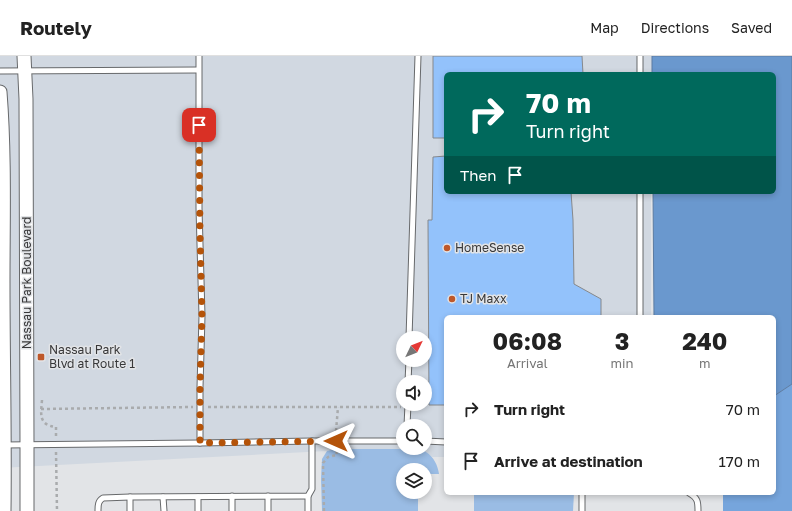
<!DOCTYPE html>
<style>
:root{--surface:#fff;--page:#f2f2f2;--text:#222;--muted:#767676;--line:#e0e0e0}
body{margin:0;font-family:"Golos Text",sans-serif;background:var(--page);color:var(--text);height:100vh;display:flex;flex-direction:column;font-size:15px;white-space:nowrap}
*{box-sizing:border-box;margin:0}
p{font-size:13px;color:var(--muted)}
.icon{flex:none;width:22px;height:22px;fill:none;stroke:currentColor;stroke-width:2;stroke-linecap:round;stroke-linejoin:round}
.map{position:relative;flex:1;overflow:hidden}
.details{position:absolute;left:444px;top:259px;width:332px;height:180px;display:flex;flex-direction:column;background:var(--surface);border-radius:6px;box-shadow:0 2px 6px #0003}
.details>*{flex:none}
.top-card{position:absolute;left:444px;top:16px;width:332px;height:122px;border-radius:6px;box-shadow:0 2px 6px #0003;background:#00695c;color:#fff;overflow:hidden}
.needle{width:26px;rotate:47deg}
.controls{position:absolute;left:396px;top:275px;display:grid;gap:8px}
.controls a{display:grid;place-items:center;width:36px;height:36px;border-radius:50%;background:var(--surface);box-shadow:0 2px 6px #0003;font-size:20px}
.pin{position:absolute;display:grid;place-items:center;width:34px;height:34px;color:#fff;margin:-17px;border-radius:8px;box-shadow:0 2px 6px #0006}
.me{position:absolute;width:44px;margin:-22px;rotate:270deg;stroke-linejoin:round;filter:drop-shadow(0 0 3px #0008)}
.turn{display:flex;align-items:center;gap:14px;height:84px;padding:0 16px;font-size:18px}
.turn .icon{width:52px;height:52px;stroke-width:2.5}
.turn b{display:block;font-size:28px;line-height:34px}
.then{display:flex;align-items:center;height:38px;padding:0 16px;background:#0003;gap:8px;font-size:15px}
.eta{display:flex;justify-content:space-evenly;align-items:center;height:68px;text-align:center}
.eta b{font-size:24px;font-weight:700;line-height:28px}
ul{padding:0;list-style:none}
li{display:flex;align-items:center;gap:12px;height:52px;padding:0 16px}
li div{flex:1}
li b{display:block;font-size:15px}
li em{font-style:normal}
header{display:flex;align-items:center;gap:24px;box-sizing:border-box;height:56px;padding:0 20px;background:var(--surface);border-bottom:1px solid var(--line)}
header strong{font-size:19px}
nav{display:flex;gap:22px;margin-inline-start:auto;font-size:14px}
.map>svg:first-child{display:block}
.built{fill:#d1d8e1;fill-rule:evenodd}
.green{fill:#9abce4}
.forest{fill:#76a5dc}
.water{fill:#6a98ce;stroke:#5b7ba1}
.building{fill:#93c2fb;stroke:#86888b}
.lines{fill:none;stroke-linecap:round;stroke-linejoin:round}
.service-casing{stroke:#67696b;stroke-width:7}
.tertiary-casing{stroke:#67696b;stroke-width:15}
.path{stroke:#a9abad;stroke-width:2.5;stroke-dasharray:3 3;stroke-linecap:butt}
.service{stroke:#fff;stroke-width:5}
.tertiary{stroke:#fff;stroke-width:13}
.route{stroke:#b45309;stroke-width:7;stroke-dasharray:0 12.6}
.poi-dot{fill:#be582a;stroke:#e2e4e7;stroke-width:1.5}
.labels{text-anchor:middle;stroke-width:3;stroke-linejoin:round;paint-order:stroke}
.poi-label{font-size:12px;fill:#383839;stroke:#e2e4e7;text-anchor:start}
.street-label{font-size:12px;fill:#383839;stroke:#e2e4e7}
</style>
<header>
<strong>Routely</strong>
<nav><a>Map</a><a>Directions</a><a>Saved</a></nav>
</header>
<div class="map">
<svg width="792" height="455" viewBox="0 0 792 455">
<rect width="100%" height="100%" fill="#e2e4e7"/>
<path class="built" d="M 0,0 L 652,0 L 652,18 L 446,18 L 446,136 L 651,136 L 651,261 L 446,261 L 446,401 L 432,401 L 426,396 L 334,393 L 327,395 L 0,412 ZM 403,282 L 425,282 L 425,304 L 403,304 ZM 403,326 L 425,326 L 425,348 L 403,348 ZM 403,370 L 425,370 L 425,392 L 403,392 Z"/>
<g class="green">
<path d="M 335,393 L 417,393 C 420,394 424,394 426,396 C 434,401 438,410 439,418 L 425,418 L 425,414 L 403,414 L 403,436 L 418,436 L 418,455 L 322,455 L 321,423 L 322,403 L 327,395 Z"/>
<polygon points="474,437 574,437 573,455 474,455"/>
</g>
<polygon class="forest" points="792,328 792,455 723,455 723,437 774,437 774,340"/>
<polygon class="water" points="652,0 792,0 792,328 774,340 774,261 654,261 653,136 774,136 774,18 652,18"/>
<g class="building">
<polygon points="433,0 582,0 583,18 446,18 446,82 433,82"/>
<polygon points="446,100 446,136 571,136 573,164 574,228 601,243 601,261 446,261 446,349 429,349 428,164 432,164 433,101"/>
</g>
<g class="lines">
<g class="service-casing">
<g id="service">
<polyline points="199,0 199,152 202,260 200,331 200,387"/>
<polyline points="640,0 640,18"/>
<polyline points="0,15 198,14"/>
<polyline points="640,136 640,261"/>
<polyline points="409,282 418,0"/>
<polyline points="408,326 409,304"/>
<polyline points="407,370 408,348"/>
<polyline points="425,385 446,386"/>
<polyline points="4,389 200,387 312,385 403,385"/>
<polyline points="582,437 582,455"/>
<path d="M 689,437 C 698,442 698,446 698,455"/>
<polyline points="232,440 232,455"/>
<polyline points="308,440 308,455"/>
<polyline points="163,441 164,455"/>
<polyline points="198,441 198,455"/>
<path d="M 98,455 C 98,449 98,445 103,442 L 130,441"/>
<polyline points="130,455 130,441 308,440 312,433 312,385"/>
<polyline points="268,455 268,440"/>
</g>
</g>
<g class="tertiary-casing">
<g id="tertiary">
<polyline points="24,0 26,43 27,389 27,455"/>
<path d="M 0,36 C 5,100 3,164 3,227 C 3,303 5,379 4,455"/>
</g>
</g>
<g class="path">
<path d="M 42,344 C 41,358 38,369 56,371 L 56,381"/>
<polyline points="208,351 401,351"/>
<polyline points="41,353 193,351"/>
<polyline points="336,375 338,351"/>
<polyline points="56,396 57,455"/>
<polyline points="324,455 323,407 328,401 337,399 336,393"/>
</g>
<use href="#service" class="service"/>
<use href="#tertiary" class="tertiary"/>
</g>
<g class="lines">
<polyline class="route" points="199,69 200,177 202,260 200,331 200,387 336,385"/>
</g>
<g class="poi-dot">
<circle cx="447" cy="192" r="4"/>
<circle cx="452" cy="243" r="4"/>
<rect x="37" y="297" width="8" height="8" rx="2"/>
</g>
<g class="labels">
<g class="poi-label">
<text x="455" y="196">HomeSense</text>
<text x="460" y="247">TJ Maxx</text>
<text x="49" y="298">Nassau Park<tspan x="49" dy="14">Blvd at Route 1</tspan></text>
</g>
<g class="street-label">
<text transform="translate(27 227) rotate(-90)" y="4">Nassau Park Boulevard</text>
</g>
</g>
</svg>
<div class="controls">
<a><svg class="needle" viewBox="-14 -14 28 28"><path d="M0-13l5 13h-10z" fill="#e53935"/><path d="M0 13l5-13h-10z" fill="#767676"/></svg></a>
<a><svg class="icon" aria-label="sound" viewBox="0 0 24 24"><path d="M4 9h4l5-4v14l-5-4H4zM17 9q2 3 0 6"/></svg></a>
<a><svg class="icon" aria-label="search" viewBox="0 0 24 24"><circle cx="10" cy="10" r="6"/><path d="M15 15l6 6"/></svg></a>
<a><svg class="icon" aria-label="layers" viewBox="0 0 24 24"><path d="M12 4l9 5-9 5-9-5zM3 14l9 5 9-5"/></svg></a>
</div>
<div class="pin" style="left:199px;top:69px;background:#d93025"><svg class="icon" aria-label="arrive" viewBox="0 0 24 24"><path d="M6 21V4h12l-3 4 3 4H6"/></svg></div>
<svg class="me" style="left:336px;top:385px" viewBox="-20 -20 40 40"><path d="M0-17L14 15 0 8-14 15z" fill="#b45309" stroke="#fff" stroke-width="4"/></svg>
<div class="top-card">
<div class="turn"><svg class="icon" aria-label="right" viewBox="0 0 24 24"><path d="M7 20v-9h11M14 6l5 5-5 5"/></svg><div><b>70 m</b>Turn right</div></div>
<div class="then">Then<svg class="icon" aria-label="arrive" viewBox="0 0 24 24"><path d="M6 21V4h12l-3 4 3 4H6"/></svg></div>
</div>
<section class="details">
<div class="eta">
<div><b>06:08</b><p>Arrival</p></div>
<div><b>3</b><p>min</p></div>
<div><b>240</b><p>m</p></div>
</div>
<ul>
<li><svg class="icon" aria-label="right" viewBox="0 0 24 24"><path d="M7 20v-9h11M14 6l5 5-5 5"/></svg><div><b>Turn right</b></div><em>70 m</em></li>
<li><svg class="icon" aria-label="arrive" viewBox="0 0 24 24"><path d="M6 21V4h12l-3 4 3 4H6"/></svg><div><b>Arrive at destination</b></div><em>170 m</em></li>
</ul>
</section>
</div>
